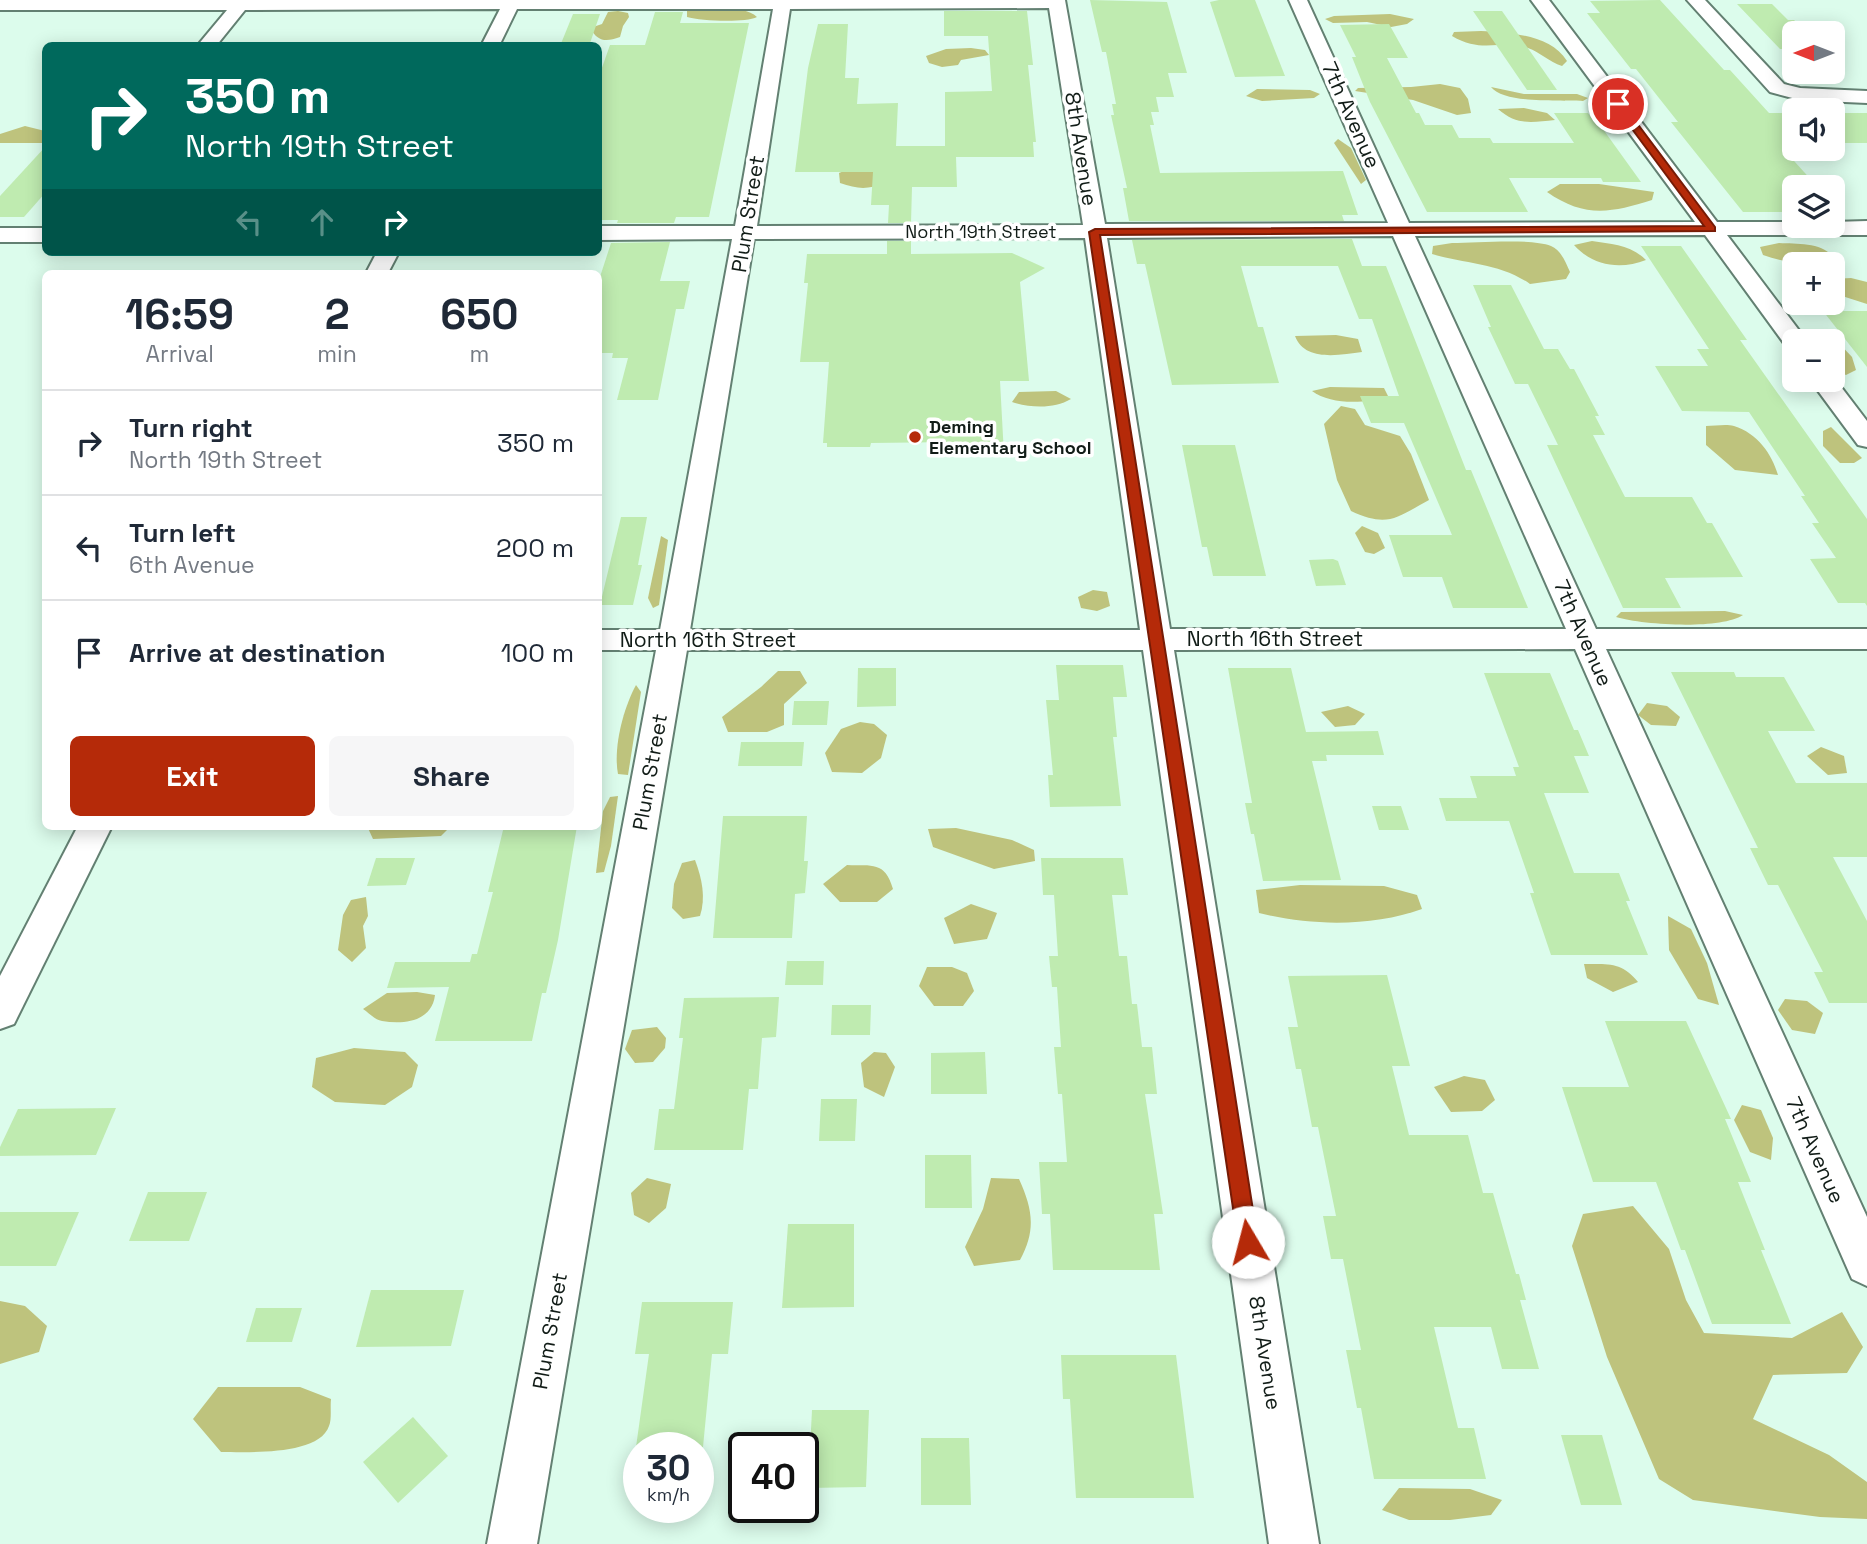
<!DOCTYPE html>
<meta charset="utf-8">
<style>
:root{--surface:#fff;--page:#f6f6f7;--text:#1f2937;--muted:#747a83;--line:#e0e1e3;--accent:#b52a09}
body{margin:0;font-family:"Space Grotesk",sans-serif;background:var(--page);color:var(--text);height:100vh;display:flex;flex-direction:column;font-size:26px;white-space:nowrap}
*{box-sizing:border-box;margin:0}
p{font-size:23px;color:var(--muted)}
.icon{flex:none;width:38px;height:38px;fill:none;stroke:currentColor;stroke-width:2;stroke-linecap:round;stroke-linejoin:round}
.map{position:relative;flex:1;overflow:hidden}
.sheet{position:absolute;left:42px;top:270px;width:560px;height:560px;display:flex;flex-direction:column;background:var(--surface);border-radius:10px;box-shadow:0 4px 18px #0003}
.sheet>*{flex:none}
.top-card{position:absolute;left:42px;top:42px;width:560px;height:214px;border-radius:10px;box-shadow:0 4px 18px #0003;background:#00695c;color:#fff;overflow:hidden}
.needle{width:46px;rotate:270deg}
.buttons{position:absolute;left:1782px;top:21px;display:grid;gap:14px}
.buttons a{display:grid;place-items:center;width:63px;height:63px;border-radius:10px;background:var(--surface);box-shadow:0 4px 18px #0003;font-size:35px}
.speed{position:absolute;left:623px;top:1432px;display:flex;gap:14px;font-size:35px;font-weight:700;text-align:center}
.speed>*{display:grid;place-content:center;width:91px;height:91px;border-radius:50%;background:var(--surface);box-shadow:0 4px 18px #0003;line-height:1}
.speed small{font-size:18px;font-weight:400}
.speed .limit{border:4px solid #111;border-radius:10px;background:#fff;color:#111}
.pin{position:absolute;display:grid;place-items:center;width:60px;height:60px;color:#fff;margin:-30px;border:4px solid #fff;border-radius:50%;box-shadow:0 2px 7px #0007}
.me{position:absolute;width:77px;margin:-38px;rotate:352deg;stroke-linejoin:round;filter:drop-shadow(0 0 5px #0008)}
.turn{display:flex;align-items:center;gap:24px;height:147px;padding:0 28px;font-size:32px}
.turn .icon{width:91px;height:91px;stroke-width:2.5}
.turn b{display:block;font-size:49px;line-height:60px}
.lanes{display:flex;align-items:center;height:66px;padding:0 28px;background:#0003;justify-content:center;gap:35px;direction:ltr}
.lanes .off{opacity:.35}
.eta{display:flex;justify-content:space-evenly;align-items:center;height:119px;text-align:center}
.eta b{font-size:42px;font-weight:700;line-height:49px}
.button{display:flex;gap:14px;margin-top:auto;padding:14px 28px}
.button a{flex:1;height:80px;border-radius:10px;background:var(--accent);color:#fff;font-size:28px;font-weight:700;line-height:80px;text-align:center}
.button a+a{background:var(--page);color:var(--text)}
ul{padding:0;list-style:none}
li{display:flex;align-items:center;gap:21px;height:105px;padding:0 28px;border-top:2px solid var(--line)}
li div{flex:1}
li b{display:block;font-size:26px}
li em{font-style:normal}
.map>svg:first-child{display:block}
.forest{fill:#bec37d}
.building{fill:#bfebb0}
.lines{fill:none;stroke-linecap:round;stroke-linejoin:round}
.minor-casing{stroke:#638072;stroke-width:4}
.minor{fill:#fff;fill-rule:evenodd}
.route{fill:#b52a09;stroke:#761b06;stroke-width:2}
.poi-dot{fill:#b52a09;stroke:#fff;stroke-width:2.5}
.labels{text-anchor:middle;stroke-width:7;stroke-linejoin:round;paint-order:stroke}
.far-street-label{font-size:18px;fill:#111c17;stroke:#fff}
.far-poi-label{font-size:18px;font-weight:bold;fill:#111c17;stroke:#fff;text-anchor:start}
.street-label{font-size:21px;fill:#111c17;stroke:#fff}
</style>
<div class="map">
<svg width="1867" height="1544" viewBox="0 0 1867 1544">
<rect width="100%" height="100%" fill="#dcfcec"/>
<g class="forest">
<path d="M 699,9 C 716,10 744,5 757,17 C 745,23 701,21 687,17 L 687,11 Z"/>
<path d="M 618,11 L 628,13 L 629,17 L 623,26 L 620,37 C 606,42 598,42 590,28 L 602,24 L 608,12 Z"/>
<polygon points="1390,14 1414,19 1407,24 1391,27 1367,22 1333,23 1325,19 1334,16"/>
<path d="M 1481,31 C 1510,33 1550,34 1567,61 L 1562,66 C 1549,62 1540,52 1528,48 C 1503,38 1484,55 1452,36 L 1454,32 Z"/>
<polygon points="971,48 985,50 989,55 961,60 958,65 942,67 929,63 926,56 946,49"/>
<polygon points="1440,84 1460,88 1468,99 1471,113 1457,115 1413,100 1355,91 1358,88 1411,87"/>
<path d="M 1491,87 L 1524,94 L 1577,94 L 1588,98 L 1583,101 C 1562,100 1504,104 1491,87 Z"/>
<polygon points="1257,89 1310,90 1320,94 1314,98 1262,101 1246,96"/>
<path d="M 1524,108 L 1547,113 L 1555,120 C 1532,122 1517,126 1498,109 Z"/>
<polygon points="25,126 45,131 45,143 0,143 0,134"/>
<polygon points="1338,139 1351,148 1366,180 1361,184 1334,143"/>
<path d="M 867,162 L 884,183 C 868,190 857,189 840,183 L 839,173 Z"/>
<path d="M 1560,184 L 1599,184 L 1654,192 L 1652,200 C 1611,213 1584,218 1547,192 Z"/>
<path d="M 1592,241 C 1612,244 1631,245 1646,260 C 1620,270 1593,266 1574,245 Z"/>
<path d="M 1452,243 C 1477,243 1530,238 1551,246 C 1561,250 1566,263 1570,272 L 1566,279 L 1530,284 C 1500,263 1466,264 1432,254 L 1433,246 Z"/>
<path d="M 1779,243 C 1798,244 1825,242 1835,260 C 1811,268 1787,263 1763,255 L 1760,247 Z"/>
<polygon points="1851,278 1867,282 1867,304 1839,295 1832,279"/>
<path d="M 1336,335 L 1358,339 L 1362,352 C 1339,355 1305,362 1295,336 Z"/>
<polygon points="1821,339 1835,339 1852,357 1856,370 1846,375 1832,369 1832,341 1820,341"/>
<path d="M 1330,387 L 1384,388 L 1388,396 C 1366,404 1331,405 1312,391 Z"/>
<path d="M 1056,391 L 1071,399 C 1054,409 1031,408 1012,402 L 1019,392 Z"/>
<path d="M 1341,406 L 1355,409 L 1365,425 L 1400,436 L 1411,454 L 1429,500 C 1396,518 1388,528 1351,511 L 1337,480 L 1324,424 Z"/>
<path d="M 1706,426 C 1715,426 1726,424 1734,426 C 1757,433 1772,454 1778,475 L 1735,470 L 1706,445 Z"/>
<polygon points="1831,427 1862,458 1854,463 1840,463 1823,446 1823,431"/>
<polygon points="1362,526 1378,533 1385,548 1374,554 1365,552 1355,533"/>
<polygon points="661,536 668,540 659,605 653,608 648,598"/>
<polygon points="1093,590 1107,592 1110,606 1097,611 1081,608 1078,597"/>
<path d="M 1725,611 L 1743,615 C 1720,630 1643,625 1616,617 L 1621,612 Z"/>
<polygon points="778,671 800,671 807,683 784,704 784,725 767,732 728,732 722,717 761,687"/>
<path d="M 636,685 L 641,692 L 628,775 L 618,774 C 613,748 623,709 636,685 Z"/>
<polygon points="1647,703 1667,706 1680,717 1676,726 1651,725 1638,715"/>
<polygon points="1348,706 1365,714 1355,725 1335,727 1321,712"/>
<polygon points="860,722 874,724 887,735 881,758 862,773 832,772 825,753 841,729"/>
<polygon points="1821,747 1844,756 1847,773 1828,775 1807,756"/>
<polygon points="618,796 611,846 604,872 596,873 603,811 610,797"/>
<polygon points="367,826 451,826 441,836 373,839"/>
<polygon points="956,828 1012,840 1034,850 1035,861 994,869 933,847 928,829"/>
<path d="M 695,860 C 702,879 706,897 700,916 L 683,919 L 672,908 L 674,884 L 682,863 Z"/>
<path d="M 847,865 C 872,866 885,861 893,889 L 877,902 L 840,902 L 823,884 Z"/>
<path d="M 1300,885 L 1384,886 L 1417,895 L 1422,909 C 1373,927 1309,926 1259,913 L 1256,890 Z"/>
<polygon points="366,897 368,916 363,926 366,948 352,962 338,950 343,915 351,900"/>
<polygon points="971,904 997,913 987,939 954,944 944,918"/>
<polygon points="1668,916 1691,929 1707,963 1719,1005 1698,999 1669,950"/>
<path d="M 1584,964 C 1609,964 1622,962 1638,982 L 1613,992 L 1587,978 Z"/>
<polygon points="927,967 952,967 967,973 974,991 963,1006 934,1006 919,986"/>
<path d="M 417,992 L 435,995 C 432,1021 405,1025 382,1021 C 375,1020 369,1013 363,1009 L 387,993 Z"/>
<polygon points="1785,999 1807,1001 1823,1013 1815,1034 1792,1030 1778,1010"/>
<polygon points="657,1027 666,1038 665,1048 653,1062 635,1063 625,1049 632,1030"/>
<polygon points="354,1048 405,1052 418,1065 412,1087 385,1105 335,1102 312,1087 316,1058"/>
<polygon points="874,1052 886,1053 895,1067 884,1097 864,1087 861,1063"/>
<polygon points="1464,1076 1485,1080 1495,1100 1482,1111 1451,1112 1434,1087"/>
<polygon points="1742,1105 1761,1110 1773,1138 1771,1160 1750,1152 1734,1120"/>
<polygon points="647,1178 671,1184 666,1208 649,1223 634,1215 631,1193"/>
<path d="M 991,1178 L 1019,1179 C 1033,1210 1036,1230 1020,1260 L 974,1266 L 965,1247 L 983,1209 Z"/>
<polygon points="1633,1206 1669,1249 1686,1300 1704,1333 1792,1338 1842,1312 1863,1347 1847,1373 1773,1375 1753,1419 1829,1455 1867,1482 1867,1519 1820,1517 1693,1500 1659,1479 1607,1357 1572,1246 1583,1214"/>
<polygon points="0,1301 25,1306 47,1326 39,1352 0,1364"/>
<path d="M 218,1387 L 300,1387 L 331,1399 C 330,1407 332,1419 329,1426 C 319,1456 247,1452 221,1452 L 193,1419 Z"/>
<polygon points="1399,1488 1470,1489 1502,1500 1491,1515 1450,1520 1409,1520 1382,1510"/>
</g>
<g class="building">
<polygon points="1090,0 1167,2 1187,73 1168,73 1174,97 1156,97 1159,112 1151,112 1154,125 1150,125 1160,173 1343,171 1358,215 1342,215 1344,221 1129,221 1123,188 1127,188 1111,115 1114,115 1112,104 1116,104 1106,52 1102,52"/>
<polygon points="1219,0 1255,0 1285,76 1235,77 1210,2"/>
<polygon points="1660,0 1724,70 1730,70 1769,113 1794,113 1794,149 1823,149 1825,151 1785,151 1814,183 1794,183 1794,212 1743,212 1671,122 1678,122 1636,69 1631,69 1587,13 1600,13 1590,1"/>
<polygon points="1737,4 1772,4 1788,20 1794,20 1808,33 1794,33 1794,49 1780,49"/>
<polygon points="944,11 1027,11 1033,65 1028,65 1036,142 1033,142 1034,157 956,157 957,187 912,187 911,223 888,223 889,205 871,205 873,172 795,172 808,68 818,24 848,24 845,78 859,78 857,104 898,103 896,146 945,146 945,92 992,91 988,36 944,36"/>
<polygon points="1473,11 1502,11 1557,90 1527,90"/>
<polygon points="655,12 683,12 680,23 749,23 709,217 676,217 674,223 617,223 618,220 598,220 598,79 610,45 645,45"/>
<polygon points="573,14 600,14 589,46 560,46"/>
<polygon points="1389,24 1408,58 1387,58 1416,113 1419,113 1425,125 1452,125 1459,138 1490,138 1493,143 1574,143 1554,113 1588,113 1597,125 1600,125 1641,182 1603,182 1601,178 1509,178 1528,212 1427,212 1370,102 1352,57 1356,57 1340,25"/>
<rect x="1832" y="113" width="35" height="30"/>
<polygon points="46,146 46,192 24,217 0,217 0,196"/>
<polygon points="1352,239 1362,266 1241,266 1258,327 1263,327 1279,383 1172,385 1145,264 1137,264 1132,240"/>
<polygon points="887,241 911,241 911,254 1012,253 1045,268 1020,282 1029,381 1000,381 1004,455 955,455 954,442 871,443 870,447 827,447 827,443 823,443 829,362 800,362 808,283 804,283 807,254 887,254"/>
<polygon points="670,242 660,281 690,281 684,309 676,309 658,400 617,400 628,358 612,358 613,353 598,353 598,283 611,243"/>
<polygon points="1641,246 1681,246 1747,340 1740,340 1867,519 1867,606 1865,603 1838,603 1810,559 1836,558 1812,523 1819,523 1801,496 1805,496 1749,412 1682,411 1655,366 1708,366 1697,349 1709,349"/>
<polygon points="1338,266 1386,266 1466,470 1471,470 1528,608 1453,608 1442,577 1403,577 1389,535 1452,535 1404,423 1371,423 1360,396 1399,396 1372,319 1359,319"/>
<polygon points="1473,285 1511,285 1544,349 1558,349 1570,369 1574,369 1599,416 1595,416 1605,435 1593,435 1625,497 1692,497 1707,523 1712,523 1743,577 1665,578 1681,608 1623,608 1547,445 1558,445 1528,384 1515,384 1488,327 1491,327"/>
<polygon points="1823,311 1867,311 1867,367"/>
<polygon points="1182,445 1235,445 1266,576 1213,576 1207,547 1202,547"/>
<polygon points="621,517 647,517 638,565 642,565 633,605 600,605"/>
<polygon points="1333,559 1338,561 1346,585 1316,586 1309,560"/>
<polygon points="1056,665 1123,665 1127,697 1113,697 1117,737 1113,737 1121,806 1050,807 1048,775 1053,775 1046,700 1059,700"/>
<polygon points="858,668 896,668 896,706 857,707"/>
<polygon points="1228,668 1291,668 1306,732 1378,731 1384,755 1326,755 1327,761 1312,761 1341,880 1263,881 1254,834 1251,834 1245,803 1252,803"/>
<polygon points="1671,672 1734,672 1736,677 1784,677 1815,731 1768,731 1796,783 1867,783 1867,857 1833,857 1867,921 1867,1003 1829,1003 1814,972 1823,972 1778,885 1768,885 1750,848 1758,848"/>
<polygon points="1484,673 1550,673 1574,730 1578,730 1589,756 1574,756 1589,793 1544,793 1574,873 1619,873 1630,901 1626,901 1648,955 1551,955 1530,893 1534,893 1509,821 1446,821 1439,798 1477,798 1470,776 1516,776 1513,767 1519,767"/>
<polygon points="794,701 829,701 827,725 792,725"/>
<polygon points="741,742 804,742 802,766 738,766"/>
<polygon points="1372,806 1401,806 1409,830 1379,830"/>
<polygon points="723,816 807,816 804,861 808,861 805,893 795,894 792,938 713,938"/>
<polygon points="504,826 577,826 558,940 546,993 542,993 532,1041 435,1041 449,987 387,988 395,962 470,962 472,954 477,954 493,892 488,892"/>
<polygon points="376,858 415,858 406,885 367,886"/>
<polygon points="1041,858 1123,858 1128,895 1112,895 1119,956 1127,956 1132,1004 1137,1004 1142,1047 1152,1047 1157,1094 1145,1094 1163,1214 1154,1214 1160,1270 1053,1270 1050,1214 1042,1214 1039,1162 1067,1162 1062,1094 1058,1094 1054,1047 1061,1047 1057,987 1052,987 1049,956 1058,956 1054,895 1043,895"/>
<polygon points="787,961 824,961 823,985 785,985"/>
<polygon points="1387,975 1410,1066 1392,1066 1409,1135 1468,1135 1483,1193 1493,1193 1516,1274 1519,1274 1526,1300 1520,1300 1539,1369 1502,1369 1491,1327 1434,1327 1458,1428 1474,1428 1486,1479 1374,1479 1361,1408 1357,1408 1346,1350 1361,1350 1343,1259 1331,1259 1323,1216 1336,1216 1318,1127 1312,1127 1301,1069 1296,1069 1288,1027 1298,1027 1288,976"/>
<polygon points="779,997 776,1037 762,1038 758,1089 749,1089 743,1150 654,1150 659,1109 674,1109 683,1038 679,1038 684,998"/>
<polygon points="832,1005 871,1005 870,1035 831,1035"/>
<polygon points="1605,1021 1686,1021 1731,1119 1725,1119 1751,1182 1738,1182 1765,1250 1761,1250 1791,1324 1712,1324 1685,1250 1681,1250 1656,1182 1593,1182 1562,1087 1629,1087"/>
<polygon points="985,1052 987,1094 931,1094 931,1053"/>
<polygon points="821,1099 857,1099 855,1141 819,1141"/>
<polygon points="116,1108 96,1155 0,1156 0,1147 18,1109"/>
<polygon points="925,1155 971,1155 972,1208 925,1208"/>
<polygon points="148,1192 207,1192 189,1241 129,1241"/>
<polygon points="0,1212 79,1212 56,1266 0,1266"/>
<polygon points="788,1224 854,1224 854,1307 782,1308"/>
<polygon points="371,1290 464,1290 451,1346 356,1347"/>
<polygon points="642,1302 733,1302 728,1354 712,1354 703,1447 636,1447 649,1354 635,1354"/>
<polygon points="256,1308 302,1308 292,1342 246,1342"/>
<polygon points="1061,1355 1176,1355 1194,1498 1076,1498 1070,1399 1063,1399"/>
<polygon points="812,1410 869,1410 866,1487 808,1488"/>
<polygon points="413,1417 448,1456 398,1503 363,1462"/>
<polygon points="1561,1435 1602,1435 1622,1505 1581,1505"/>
<polygon points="921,1438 969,1438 971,1505 921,1505"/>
</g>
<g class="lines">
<g class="minor-casing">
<g id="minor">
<path d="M 0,0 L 1065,0 L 1105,224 L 1388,223 L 1289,0 L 1307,0 L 1409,223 L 1695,222 L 1531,0 L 1549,0 L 1717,222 L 1794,222 L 1794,226 L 1832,226 L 1832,222 L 1867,221 L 1867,235 L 1727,235 L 1807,341 L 1794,341 L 1794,348 L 1786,346 L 1705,235 L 1415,236 L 1596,629 L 1867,629 L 1867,649 L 1606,649 L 1867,1217 L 1867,1286 L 1852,1279 L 1575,649 L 1174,650 L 1319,1544 L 1269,1544 L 1143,650 L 687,650 L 537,1544 L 487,1544 L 656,650 L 598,650 L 598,630 L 660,630 L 732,239 L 598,240 L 598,226 L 735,226 L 773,9 L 517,9 L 499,46 L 481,46 L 500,9 L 245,10 L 216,46 L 197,46 L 227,10 L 0,10 ZM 1049,8 L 1083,225 L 757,226 L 790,9 ZM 1393,236 L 1566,629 L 1170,629 L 1107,238 ZM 1085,238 L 1140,630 L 690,630 L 754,239 Z"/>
<polygon points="1687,0 1705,0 1784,84 1800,88 1867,91 1867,103 1800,100 1770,92"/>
<rect x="0" y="228" width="46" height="14"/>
<polygon points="377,252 399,252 388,273 366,273"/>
<polygon points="1832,375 1867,421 1867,447 1858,445 1810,380 1832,380"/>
<polygon points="78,826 112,826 14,1024 0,1029 0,976"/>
</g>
</g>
<use href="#minor" class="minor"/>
</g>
<polygon class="route" points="1615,102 1621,102 1715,227 1715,231 1100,235 1258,1242 1255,1249 1248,1252 1241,1249 1238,1242 1089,232 1095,229 1704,226 1615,106"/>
<circle class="poi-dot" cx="915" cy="437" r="7"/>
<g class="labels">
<g class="far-street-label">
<text x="981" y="238">North 19th Street</text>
</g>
<g class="far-poi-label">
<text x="929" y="433">Deming<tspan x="929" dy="21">Elementary School</tspan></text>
</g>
<g class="street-label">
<text transform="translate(1351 115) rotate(66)" y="7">7th Avenue</text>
<text transform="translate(1081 149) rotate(81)" y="7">8th Avenue</text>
<text transform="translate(748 214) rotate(-81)" y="7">Plum Street</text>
<text transform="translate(1583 633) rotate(66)" y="7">7th Avenue</text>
<text x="1275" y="646">North 16th Street</text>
<text x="708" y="647">North 16th Street</text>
<text transform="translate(650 772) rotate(-80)" y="7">Plum Street</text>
<text transform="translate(1815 1150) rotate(66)" y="7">7th Avenue</text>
<text transform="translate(550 1331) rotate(-80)" y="7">Plum Street</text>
<text transform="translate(1265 1353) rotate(81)" y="7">8th Avenue</text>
</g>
</g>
</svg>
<div class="buttons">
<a><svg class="needle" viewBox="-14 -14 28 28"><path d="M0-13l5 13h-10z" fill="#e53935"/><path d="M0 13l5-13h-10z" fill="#747a83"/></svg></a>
<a><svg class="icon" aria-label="sound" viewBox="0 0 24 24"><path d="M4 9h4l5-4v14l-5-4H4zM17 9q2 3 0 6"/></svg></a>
<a><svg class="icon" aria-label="layers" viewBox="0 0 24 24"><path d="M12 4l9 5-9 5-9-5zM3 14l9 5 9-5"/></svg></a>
<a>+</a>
<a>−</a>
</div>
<div class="speed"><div>30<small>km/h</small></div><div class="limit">40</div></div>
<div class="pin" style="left:1618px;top:104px;background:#d93025"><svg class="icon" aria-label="arrive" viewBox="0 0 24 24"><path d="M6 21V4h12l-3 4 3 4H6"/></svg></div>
<svg class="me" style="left:1248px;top:1242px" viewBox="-20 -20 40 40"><circle r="19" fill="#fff"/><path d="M0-13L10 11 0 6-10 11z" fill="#b52a09"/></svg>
<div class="top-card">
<div class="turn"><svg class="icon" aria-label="right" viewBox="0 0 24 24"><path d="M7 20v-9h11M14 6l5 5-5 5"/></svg><div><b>350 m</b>North 19th Street</div></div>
<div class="lanes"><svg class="icon off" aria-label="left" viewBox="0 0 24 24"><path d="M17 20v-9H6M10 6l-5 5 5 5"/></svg><svg class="icon off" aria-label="ahead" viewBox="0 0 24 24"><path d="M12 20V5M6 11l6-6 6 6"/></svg><svg class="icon" aria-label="right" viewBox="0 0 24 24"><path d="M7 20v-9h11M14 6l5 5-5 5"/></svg></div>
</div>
<section class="sheet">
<div class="eta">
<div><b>16:59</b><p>Arrival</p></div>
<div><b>2</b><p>min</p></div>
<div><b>650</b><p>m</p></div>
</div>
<ul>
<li><svg class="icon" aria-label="right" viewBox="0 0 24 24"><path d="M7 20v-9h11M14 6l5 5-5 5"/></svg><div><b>Turn right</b><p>North 19th Street</p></div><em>350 m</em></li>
<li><svg class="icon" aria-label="left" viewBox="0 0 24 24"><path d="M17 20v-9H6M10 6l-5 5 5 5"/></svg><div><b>Turn left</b><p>6th Avenue</p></div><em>200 m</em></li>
<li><svg class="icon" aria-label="arrive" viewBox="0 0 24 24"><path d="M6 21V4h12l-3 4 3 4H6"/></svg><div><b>Arrive at destination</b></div><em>100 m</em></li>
</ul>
<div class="button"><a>Exit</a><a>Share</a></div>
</section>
</div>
